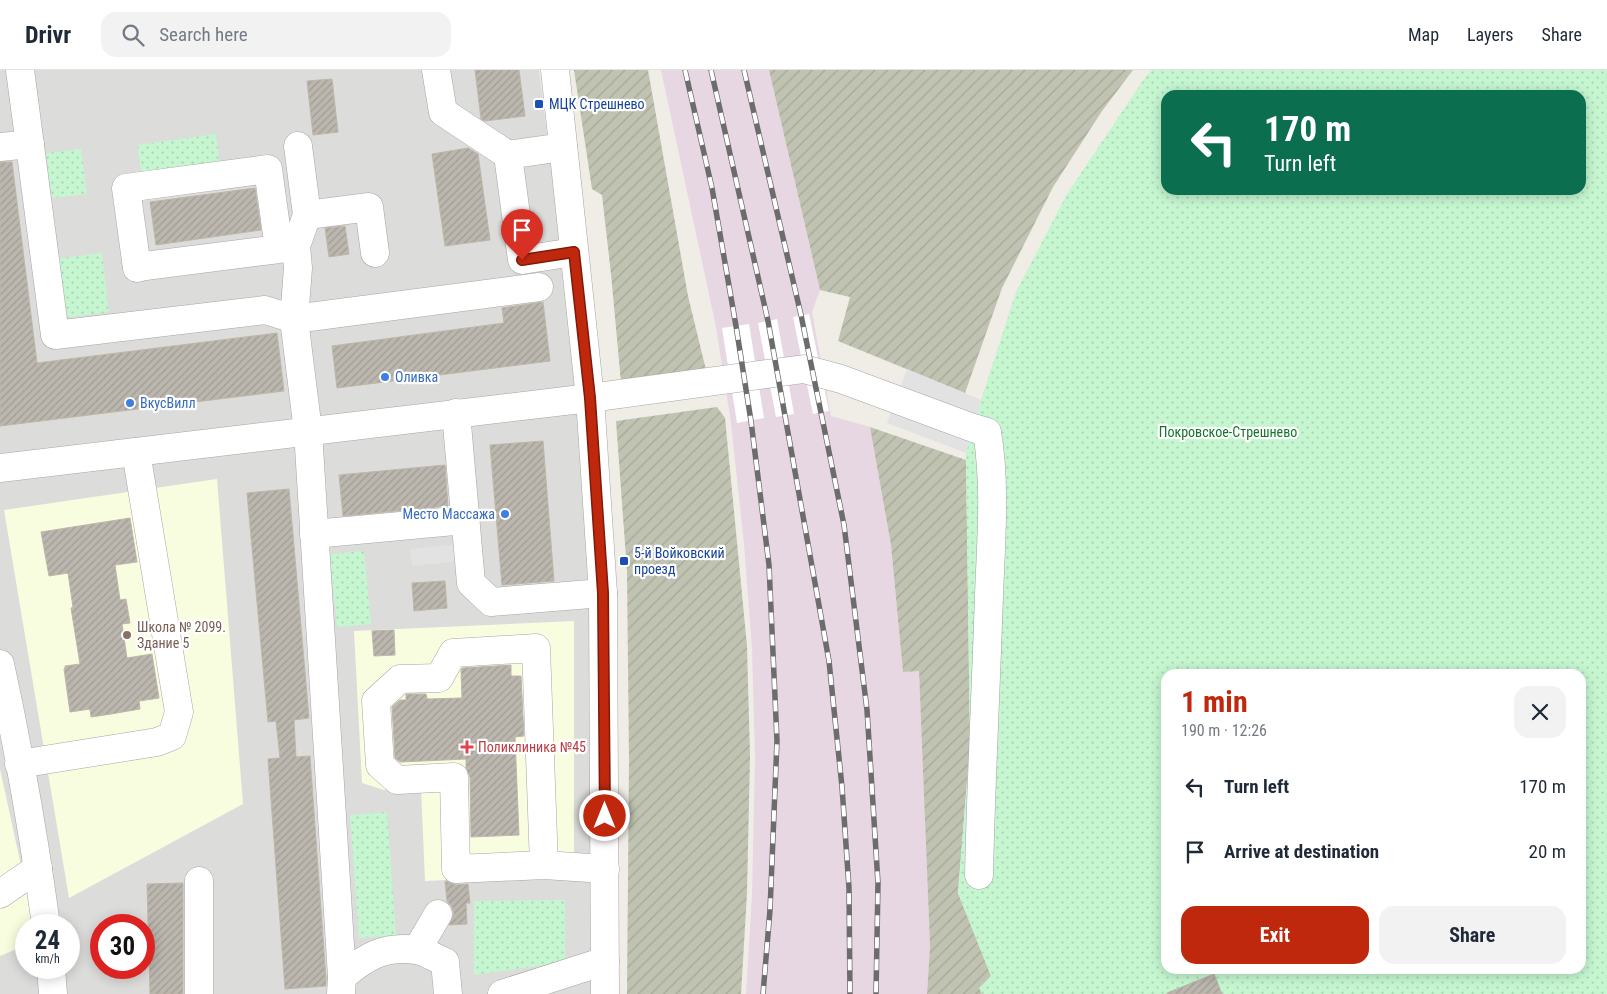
<!DOCTYPE html>
<meta charset="utf-8">
<style>
:root{--surface:#fff;--page:#f2f2f3;--text:#1f2937;--muted:#747a83;--line:#e0e1e3;--accent:#c0280d}
body{margin:0;font-family:"Roboto Condensed",sans-serif;background:var(--page);color:var(--text);height:100vh;display:flex;flex-direction:column;font-size:19px;white-space:nowrap}
*{box-sizing:border-box;margin:0}
p{font-size:16px;color:var(--muted)}
.icon{flex:none;width:28px;height:28px;fill:none;stroke:currentColor;stroke-width:2;stroke-linecap:round;stroke-linejoin:round}
.map{position:relative;flex:1;overflow:hidden}
.sheet{position:absolute;left:1161px;top:599px;width:425px;height:305px;display:flex;flex-direction:column;background:var(--surface);border-radius:15px;box-shadow:0 2px 12px #0003}
.sheet>*{flex:none}
.banner{position:absolute;left:1161px;top:20px;width:425px;height:105px;border-radius:15px;box-shadow:0 2px 12px #0003;background:#0b6e4f;color:#fff;overflow:hidden}
.speed{position:absolute;left:15px;top:844px;display:flex;gap:10px;font-size:25px;font-weight:700;text-align:center}
.speed>*{display:grid;place-content:center;width:65px;height:65px;border-radius:50%;background:var(--surface);box-shadow:0 2px 12px #0003;line-height:1}
.speed small{font-size:12px;font-weight:400}
.speed .limit{border:8px solid #d22;background:#fff;color:#111}
.pin{position:absolute;display:grid;place-items:center;width:42px;height:42px;color:#fff;margin:-51px -21px;border-radius:50% 50% 50% 0;rotate:-45deg;box-shadow:0 0 5px #0007}
.pin .icon{rotate:45deg}
.me{position:absolute;width:55px;margin:-28px;rotate:0deg;stroke-linejoin:round;filter:drop-shadow(0 0 4px #0008)}
.turn{display:flex;align-items:center;gap:18px;height:105px;padding:0 20px;font-size:22px}
.turn .icon{width:65px;height:65px;stroke-width:2.5}
.turn b{display:block;font-size:35px;line-height:42px}
.round{display:grid;place-items:center;flex:none;width:52px;height:52px;border-radius:15px;background:var(--page)}
.head{display:flex;align-items:center;justify-content:space-between;height:85px;padding:0 20px}
h1{font-size:30px;font-weight:700;line-height:38px;color:var(--accent)}
.button{display:flex;gap:10px;margin-top:auto;padding:10px 20px}
.button a{flex:1;height:58px;border-radius:15px;background:var(--accent);color:#fff;font-size:20px;font-weight:700;line-height:58px;text-align:center}
.button a+a{background:var(--page);color:var(--text)}
ul{padding:0;list-style:none}
li{display:flex;align-items:center;gap:15px;height:65px;padding:0 20px}
li div{flex:1}
li b{display:block;font-size:19px}
li em{font-style:normal}
header{display:flex;align-items:center;gap:30px;box-sizing:border-box;height:70px;padding:0 25px;background:var(--surface);border-bottom:1px solid var(--line)}
header strong{font-size:24px}
nav{display:flex;gap:28px;margin-inline-start:auto;font-size:18px}
.search{width:350px;height:45px;background:var(--page);display:flex;align-items:center;gap:12px;box-sizing:border-box;padding:0 18px;border-radius:15px;color:var(--muted);font-size:19px}
.map>svg:first-child{display:block}
.residential{fill:#dcdcdb;fill-rule:evenodd}
.education{fill:#f9fde0}
.railway{fill:#e7d7e2}
.construction{fill:url(#construction-furrows)}
.park{fill:url(#park-dots);fill-rule:evenodd}
.parking{fill:#e2e2e2}
.pier{fill:#fff}
.building{fill:url(#building-hatch);stroke:#bfb6a8}
.lines{fill:none;stroke-linecap:round;stroke-linejoin:round}
.minor-casing{stroke:#a5a5a5;stroke-width:29}
.minor{stroke:#fff;stroke-width:28}
.rail-casing{stroke:#6c6c6c;stroke-width:5.5}
.rail{stroke:#fff;stroke-width:4;stroke-dasharray:11;stroke-linecap:butt}
.route-casing{stroke:#7d1a08;stroke-width:12}
.route{stroke:#c0280d;stroke-width:9}
.transit-dot{fill:#1a4fb4;stroke:#fff;stroke-width:2}
.shop-dot{fill:#3f7fe0;stroke:#fff;stroke-width:2}
.education-dot{fill:#8d6e63;stroke:#fff;stroke-width:2}
.health-dot{fill:#e0444e;stroke:#fff;stroke-width:2}
.labels{text-anchor:middle;stroke-width:4.5;stroke-linejoin:round;paint-order:stroke}
.transit-label{font-size:14px;fill:#164399;stroke:#fff;text-anchor:start}
.shop-label{font-size:14px;fill:#366cbe;stroke:#fff;text-anchor:start}
.park-label{font-size:14px;fill:#13762a;stroke:#fff}
.education-label{font-size:14px;fill:#785e54;stroke:#fff;text-anchor:start}
.health-label{font-size:14px;fill:#be3a42;stroke:#fff;text-anchor:start}
</style>
<header>
<strong>Drivr</strong>
<div class="search"><svg class="icon" aria-label="search" viewBox="0 0 24 24"><circle cx="10" cy="10" r="6"/><path d="M15 15l6 6"/></svg>Search here</div>
<nav><a>Map</a><a>Layers</a><a>Share</a></nav>
</header>
<div class="map">
<svg width="1607" height="924" viewBox="0 0 1607 924">
<defs>
<pattern id="construction-furrows" width="10" height="10" patternUnits="userSpaceOnUse" patternTransform="scale(1.25)"><rect width="10" height="10" fill="#c0c3b1"/><path d="M-1 1l2-2M0 10L10 0M9 11l2-2" fill="none" stroke="#a5a798"/></pattern>
<pattern id="park-dots" width="8" height="8" patternUnits="userSpaceOnUse" patternTransform="scale(1.25)"><rect width="8" height="8" fill="#c5f6d0"/><path d="M2 2h.1M6 6h.1" fill="none" stroke="#a9d2b2" stroke-width="1.8" stroke-linecap="round"/></pattern>
<pattern id="building-hatch" width="6" height="6" patternUnits="userSpaceOnUse" patternTransform="scale(1.25)"><rect width="6" height="6" fill="#bbb6ae"/><path d="M-1 1l2-2M0 6l6-6M5 7l2-2" fill="none" stroke="#a09c95"/></pattern>
</defs>
<rect width="100%" height="100%" fill="#efede5"/>
<path class="residential" d="M 0,0 L 539,0 L 577,304 L 593,548 L 592,924 L 0,924 ZM 26,855 L 69,855 L 69,898 L 26,898 ZM 101,855 L 144,855 L 144,898 L 101,898 Z"/>
<g class="education">
<polygon points="217,409 243,734 69,828 4,440"/>
<polygon points="574,551 574,797 468,809 425,811 421,718 384,720 362,713 354,561"/>
<polygon points="0,699 34,855 26,855 26,875 0,886"/>
</g>
<polygon class="railway" points="661,0 769,0 820,220 812,242 831,346 870,357 891,475 903,602 919,600 930,876 927,924 746,924 752,826 755,687 752,578 744,474 731,353 716,257"/>
<g class="construction">
<polygon points="574,0 648,0 688,226 706,300 621,312 611,204 602,125 592,119"/>
<polygon points="769,0 1133,0 1102,41 1053,117 1002,218 965,323 838,271 850,227 820,220"/>
<polygon points="717,337 725,348 747,576 750,686 747,823 741,924 627,924 629,690 627,501 616,351"/>
<polygon points="870,357 966,390 970,675 958,823 991,906 980,918 982,924 927,924 930,876 919,601 903,602 891,475"/>
</g>
<g class="park">
<path d="M 1152,0 L 1607,0 L 1607,924 L 982,924 L 979,918 L 991,906 L 958,823 L 970,675 L 966,383 L 981,330 L 1016,222 L 1067,124 L 1146,6 ZM 1166,25 L 1581,25 L 1581,120 L 1166,120 ZM 1166,604 L 1581,604 L 1581,899 L 1166,899 Z"/>
<polygon points="216,64 220,96 142,106 137,75"/>
<polygon points="81,79 87,124 52,128 46,83"/>
<polygon points="102,183 109,242 64,248 56,189"/>
<polygon points="364,481 371,554 337,557 330,484"/>
<polygon points="387,742 396,865 359,868 350,745"/>
<polygon points="565,830 565,892 474,905 474,831"/>
</g>
<g class="parking">
<polygon points="907,299 981,330 966,383 887,353"/>
<polygon points="462,474 463,491 412,496 410,479"/>
</g>
<g class="pier">
<polygon points="809,244 829,341 813,344 793,247"/>
<polygon points="777,249 794,344 776,347 758,253"/>
<polygon points="749,254 764,348 737,353 722,258"/>
</g>
<g class="building">
<polygon points="475,0 519,0 525,46 485,51 481,49"/>
<polygon points="332,9 338,62 313,65 307,11"/>
<polygon points="468,78 478,84 490,170 445,176 432,84"/>
<polygon points="0,92 12,92 37,293 277,263 284,321 0,356"/>
<polygon points="255,118 261,160 156,175 150,132"/>
<polygon points="345,156 349,184 329,187 325,158"/>
<polygon points="543,232 550,291 337,318 332,276 504,253 502,238"/>
<polygon points="543,371 554,511 502,515 490,375"/>
<polygon points="445,395 448,436 343,446 339,405"/>
<polygon points="289,419 309,648 294,650 296,687 310,686 326,909 326,916 285,919 268,689 280,688 276,651 268,652 247,423"/>
<polygon points="130,448 137,492 115,495 120,530 126,529 130,553 122,554 127,588 152,584 159,628 139,631 140,639 111,644 91,647 90,639 70,642 64,599 65,598 65,596 80,594 71,538 73,537 68,503 49,506 41,462"/>
<polygon points="445,511 447,538 414,541 412,513"/>
<polygon points="394,560 395,585 374,586 372,561"/>
<polygon points="511,595 511,606 521,606 524,666 515,667 519,765 471,767 470,707 466,698 466,689 400,692 395,688 392,637 400,630 406,630 406,624 426,624 427,629 462,628 461,600 462,598"/>
<polygon points="445,811 456,815 468,814 470,833 466,833 467,854 449,855 454,844 452,837 447,831"/>
<polygon points="183,813 183,924 150,924 147,814"/>
<polygon points="1214,904 1222,924 1167,924 1167,923"/>
</g>
<g class="lines">
<g class="minor-casing">
<g id="minor">
<polyline points="20,0 55,265 265,240 294,249 539,217"/>
<polyline points="436,0 443,42 508,85"/>
<polyline points="555,0 590,328 603,523 605,924"/>
<polyline points="298,76 307,145 296,176 298,198 294,249 308,361 342,907 341,924"/>
<polyline points="0,77 30,74"/>
<polyline points="563,77 508,85 522,190 574,182"/>
<polyline points="307,145 369,137 375,183"/>
<polyline points="279,179 268,99 126,118 137,198 145,196 279,179 296,176"/>
<polyline points="456,343 471,513 491,532 603,523"/>
<path d="M 0,398 L 590,328 L 804,299 L 841,309 L 973,358 L 987,362 C 996,416 991,471 989,525 C 986,618 981,712 979,805"/>
<polyline points="314,464 465,450"/>
<path d="M 0,594 C 19,681 34,767 46,855"/>
<polyline points="19,694 157,672 172,666 179,642 136,382"/>
<polyline points="544,795 536,578 453,583 439,608 400,609 376,631 380,695 397,710 454,707 456,799 544,795 605,799"/>
<polyline points="0,824 38,798"/>
<polyline points="417,880 438,844"/>
<polyline points="51,898 53,924"/>
<path d="M 342,907 C 365,887 385,875 416,880 C 426,881 436,889 445,892 L 448,924"/>
<polyline points="199,924 199,811"/>
<polyline points="502,924 605,891"/>
</g>
</g>
<use href="#minor" class="minor"/>
<g class="rail-casing">
<g id="rail">
<polyline points="685,0 712,118 736,256 751,351 769,495 777,671 770,840 763,924"/>
<polyline points="711,0 768,251 829,591 842,717 849,818 850,924"/>
<polyline points="744,0 801,245 844,455 867,640 878,813 876,924"/>
</g>
</g>
<use href="#rail" class="rail"/>
</g>
<g class="lines">
<g class="route-casing">
<polyline id="route" points="522,190 574,182 590,328 603,523 605,746"/>
</g>
<use href="#route" class="route"/>
</g>
<g class="transit-dot">
<rect x="534" y="29" width="10" height="10" rx="2.5"/>
<rect x="619" y="486" width="10" height="10" rx="2.5"/>
</g>
<g class="shop-dot">
<circle cx="385" cy="307" r="5"/>
<circle cx="130" cy="333" r="5"/>
<circle cx="505" cy="444" r="5"/>
</g>
<circle class="education-dot" cx="127" cy="565" r="5"/>
<path class="health-dot" d="M464.5 669.5h5v5h5v5h-5v5h-5v-5h-5v-5h5z"/>
<g class="labels">
<g class="transit-label">
<text x="549" y="39">МЦК Стрешнево</text>
<text x="634" y="488">5-й Войковский<tspan x="634" dy="16">проезд</tspan></text>
</g>
<g class="shop-label">
<text x="395" y="312">Оливка</text>
<text x="140" y="338">ВкусВилл</text>
<text x="495" y="449" text-anchor="end">Место Массажа</text>
</g>
<g class="park-label">
<text x="1228" y="367">Покровское-Стрешнево</text>
</g>
<g class="education-label">
<text x="137" y="562">Школа № 2099.<tspan x="137" dy="16">Здание 5</tspan></text>
</g>
<g class="health-label">
<text x="478" y="682">Поликлиника №45</text>
</g>
</g>
</svg>
<div class="speed"><div>24<small>km/h</small></div><div class="limit">30</div></div>
<div class="pin" style="left:522px;top:190px;background:#d93025"><svg class="icon" aria-label="arrive" viewBox="0 0 24 24"><path d="M6 21V4h12l-3 4 3 4H6"/></svg></div>
<svg class="me" style="left:605px;top:746px" viewBox="-20 -20 40 40"><circle r="17" fill="#c0280d" stroke="#fff" stroke-width="3"/><path d="M0-11L8 9 0 5-8 9z" fill="#fff"/></svg>
<div class="banner">
<div class="turn"><svg class="icon" aria-label="left" viewBox="0 0 24 24"><path d="M17 20v-9H6M10 6l-5 5 5 5"/></svg><div><b>170 m</b>Turn left</div></div>
</div>
<section class="sheet">
<div class="head"><div><h1>1 min</h1><p>190 m · 12:26</p></div><a class="round"><svg class="icon" aria-label="close" viewBox="0 0 24 24"><path d="M6 6l12 12M18 6L6 18"/></svg></a></div>
<ul>
<li><svg class="icon" aria-label="left" viewBox="0 0 24 24"><path d="M17 20v-9H6M10 6l-5 5 5 5"/></svg><div><b>Turn left</b></div><em>170 m</em></li>
<li><svg class="icon" aria-label="arrive" viewBox="0 0 24 24"><path d="M6 21V4h12l-3 4 3 4H6"/></svg><div><b>Arrive at destination</b></div><em>20 m</em></li>
</ul>
<div class="button"><a>Exit</a><a>Share</a></div>
</section>
</div>
